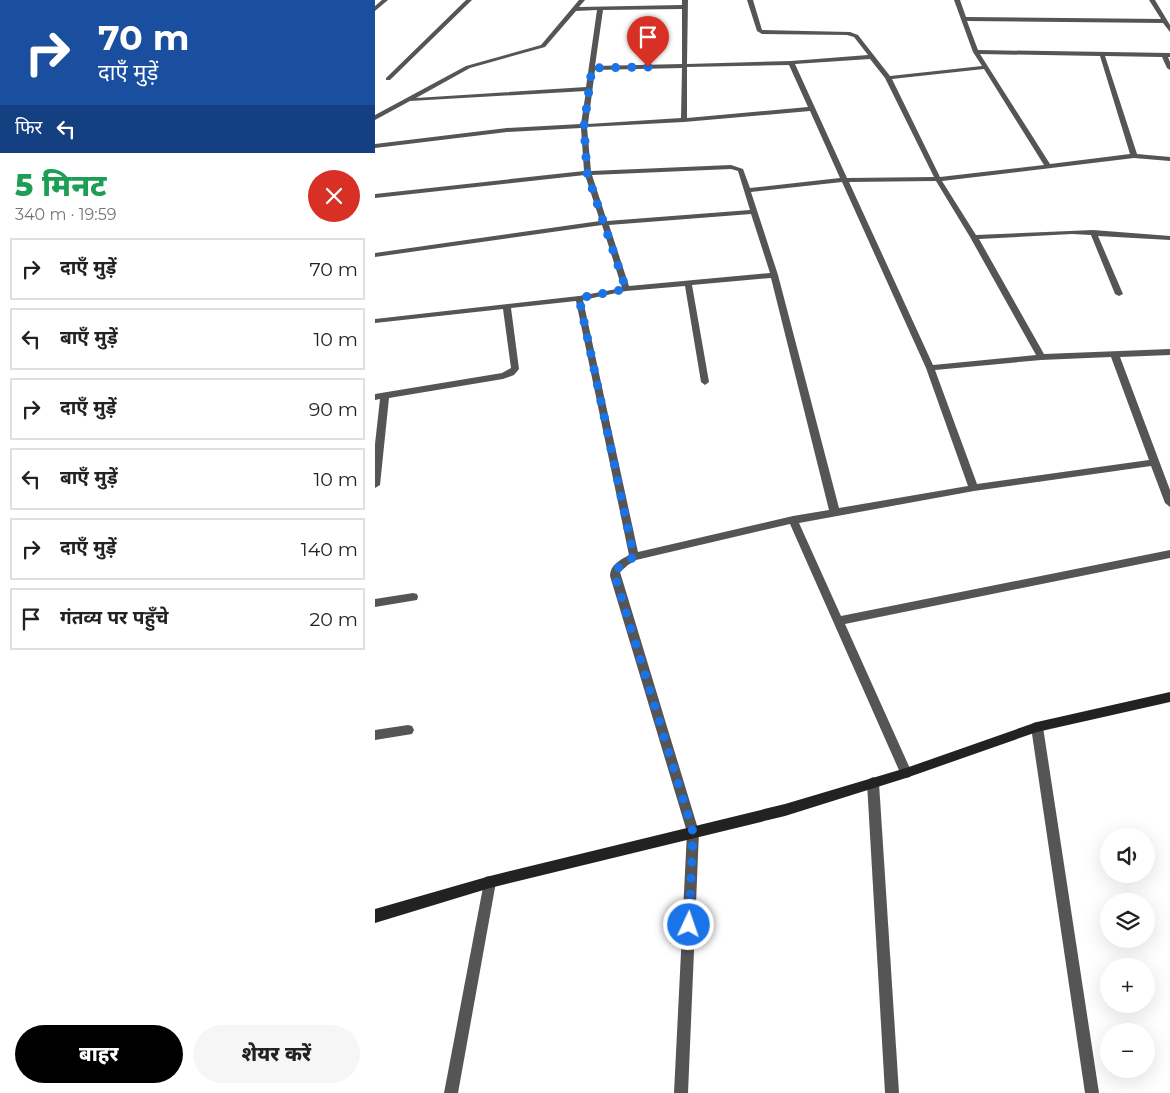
<!DOCTYPE html>
<html lang="hi">
<meta charset="utf-8">
<style>
:root{--surface:#fff;--page:#f6f6f6;--text:#222;--muted:#767676;--line:#e0e0e0;--accent:#000}
body{margin:0;font-family:Montserrat,"Noto Sans Devanagari",sans-serif;background:var(--page);color:var(--text);height:100vh;display:flex;flex-direction:column;font-size:19px;white-space:nowrap}
*{box-sizing:border-box;margin:0}
p{font-size:16px;color:var(--muted)}
.icon{flex:none;width:28px;height:28px;fill:none;stroke:currentColor;stroke-width:2;stroke-linecap:round;stroke-linejoin:round}
.map{position:relative;flex:1;overflow:hidden}
.details{display:flex;flex-direction:column;background:var(--surface);width:375px}
.details>*{flex:none}
.guide{background:#1a4fa0;color:#fff;overflow:hidden}
.fabs{position:absolute;left:725px;top:828px;display:grid;gap:10px}
.fabs a{display:grid;place-items:center;width:55px;height:55px;border-radius:50%;background:var(--surface);box-shadow:0 5px 20px #0002;font-size:25px}
.pin{position:absolute;display:grid;place-items:center;width:42px;height:42px;color:#fff;margin:-51px -21px;border-radius:50% 50% 50% 0;rotate:-45deg;box-shadow:0 0 5px #0007}
.pin .icon{rotate:45deg}
.me{position:absolute;width:55px;margin:-28px;rotate:3deg;stroke-linejoin:round;filter:drop-shadow(0 0 4px #0008)}
.turn{display:flex;align-items:center;gap:18px;height:105px;padding:0 15px;font-size:22px}
.turn .icon{width:65px;height:65px;stroke-width:2.5}
.turn b{display:block;font-size:35px;line-height:42px}
.then{display:flex;align-items:center;height:48px;padding:0 15px;background:#0003;gap:10px;font-size:19px}
.round{display:grid;place-items:center;flex:none;width:52px;height:52px;border-radius:26px;background:var(--page)}
.overview{display:flex;align-items:center;justify-content:space-between;height:85px;padding:0 15px}
h1{font-size:30px;font-weight:800;line-height:38px;color:#1e9e55}
.primary-button{display:flex;gap:10px;margin-top:auto;padding:10px 15px}
.primary-button a{flex:1;height:58px;border-radius:30px;background:var(--accent);color:#fff;font-size:20px;font-weight:800;line-height:58px;text-align:center}
.primary-button a+a{background:var(--page);color:var(--text)}
ul{padding:0;list-style:none}
li{display:flex;align-items:center;gap:15px;height:62px;margin:0 10px 8px;padding:0 5px;border:2px solid var(--line);border-radius:0px}
li div{flex:1}
li b{display:block;font-size:19px}
li em{font-style:normal}
main{display:flex;flex:1;min-height:0}
.map>svg:first-child{display:block}
.lines{fill:none;stroke-linecap:round;stroke-linejoin:round}
.street{fill:#555;fill-rule:evenodd}
.secondary{fill:#222;fill-rule:evenodd}
.route{stroke:#1a73e8;stroke-width:9;stroke-dasharray:0 16.2}
</style>
<main>
<section class="details">
<div class="guide">
<div class="turn"><svg class="icon" aria-label="right" viewBox="0 0 24 24"><path d="M7 20v-9h11M14 6l5 5-5 5"/></svg><div><b>70 m</b>दाएँ मुड़ें</div></div>
<div class="then">फिर<svg class="icon" aria-label="left" viewBox="0 0 24 24"><path d="M17 20v-9H6M10 6l-5 5 5 5"/></svg></div>
</div>
<div class="overview"><div><h1>5 मिनट</h1><p>340 m · 19:59</p></div><a class="round" style="background:#d93025;color:#fff"><svg class="icon" aria-label="close" viewBox="0 0 24 24"><path d="M6 6l12 12M18 6L6 18"/></svg></a></div>
<ul>
<li><svg class="icon" aria-label="right" viewBox="0 0 24 24"><path d="M7 20v-9h11M14 6l5 5-5 5"/></svg><div><b>दाएँ मुड़ें</b></div><em>70 m</em></li>
<li><svg class="icon" aria-label="left" viewBox="0 0 24 24"><path d="M17 20v-9H6M10 6l-5 5 5 5"/></svg><div><b>बाएँ मुड़ें</b></div><em>10 m</em></li>
<li><svg class="icon" aria-label="right" viewBox="0 0 24 24"><path d="M7 20v-9h11M14 6l5 5-5 5"/></svg><div><b>दाएँ मुड़ें</b></div><em>90 m</em></li>
<li><svg class="icon" aria-label="left" viewBox="0 0 24 24"><path d="M17 20v-9H6M10 6l-5 5 5 5"/></svg><div><b>बाएँ मुड़ें</b></div><em>10 m</em></li>
<li><svg class="icon" aria-label="right" viewBox="0 0 24 24"><path d="M7 20v-9h11M14 6l5 5-5 5"/></svg><div><b>दाएँ मुड़ें</b></div><em>140 m</em></li>
<li><svg class="icon" aria-label="arrive" viewBox="0 0 24 24"><path d="M6 21V4h12l-3 4 3 4H6"/></svg><div><b>गंतव्य पर पहुँचे</b></div><em>20 m</em></li>
</ul>
<div class="primary-button"><a>बाहर</a><a>शेयर करें</a></div>
</section>
<div class="map">
<svg width="795" height="1093" viewBox="0 0 795 1093">
<rect width="100%" height="100%" fill="#fff"/>
<g class="lines">
<g class="street">
<polygon points="7,0 13,0 0,11 0,6"/>
<polygon points="91,0 97,0 15,80 11,80 11,78"/>
<path d="M 204,0 L 210,0 L 204,7 L 307,5 L 307,0 L 313,0 L 312,64 L 416,61 L 493,55 L 479,37 L 472,35 L 387,34 L 382,31 L 372,0 L 378,0 L 387,30 L 475,32 L 483,35 L 515,76 L 607,66 L 598,52 L 579,0 L 585,0 L 591,17 L 786,19 L 774,0 L 780,0 L 795,25 L 795,32 L 788,23 L 592,21 L 603,50 L 795,53 L 795,57 L 793,57 L 795,62 L 795,70 L 792,68 L 787,57 L 730,56 L 762,154 L 795,157 L 795,161 L 759,158 L 567,181 L 601,235 L 718,230 L 795,236 L 795,240 L 723,236 L 748,294 L 744,296 L 740,294 L 716,235 L 697,234 L 604,239 L 669,354 L 795,349 L 795,355 L 745,357 L 795,490 L 795,507 L 790,503 L 776,466 L 599,491 L 424,523 L 466,616 L 795,550 L 795,558 L 470,624 L 537,773 L 535,777 L 531,778 L 527,777 L 415,524 L 261,560 L 253,565 L 245,572 L 324,832 L 313,1093 L 299,1093 L 312,832 L 235,576 C 235,565 245,560 254,555 L 201,301 L 136,308 L 144,369 L 139,375 L 128,379 L 14,398 L 5,485 L 0,488 L 0,444 L 5,399 L 0,400 L 0,394 L 127,373 L 136,368 L 128,309 L 0,323 L 0,319 L 204,296 L 247,288 L 227,225 L 0,257 L 0,253 L 225,221 L 210,175 L 0,198 L 0,194 L 209,171 L 206,128 L 132,132 L 0,148 L 0,144 L 132,128 L 206,124 L 211,91 L 35,101 L 0,120 L 0,115 L 91,66 L 166,45 ZM 307,9 L 307,64 L 220,66 L 228,10 ZM 222,10 L 211,87 L 41,98 L 95,68 L 170,47 L 201,11 ZM 605,54 L 725,56 L 755,154 L 675,164 ZM 495,59 L 510,78 L 559,177 L 472,178 L 420,64 ZM 414,65 L 433,107 L 312,118 L 312,67 ZM 307,68 L 306,118 L 213,124 L 220,70 ZM 609,69 L 669,165 L 565,177 L 517,79 ZM 435,111 L 465,178 L 375,188 L 368,169 L 356,165 L 216,171 L 212,127 L 309,122 ZM 356,169 L 363,171 L 375,210 L 232,221 L 217,175 ZM 561,181 L 595,237 L 661,355 L 558,365 L 474,182 ZM 467,182 L 551,368 L 593,486 L 464,508 L 403,275 L 376,192 ZM 376,214 L 395,273 L 254,286 L 234,225 ZM 396,278 L 454,510 L 418,516 L 263,552 L 208,300 L 251,291 L 310,286 L 326,382 L 330,385 L 334,382 L 317,285 ZM 736,357 L 774,460 L 602,484 L 560,370 L 666,360 Z"/>
<polygon points="38,593 42,594 43,597 42,600 0,607 0,599"/>
<polygon points="662,722 666,723 668,727 724,1093 710,1093 656,727 658,723"/>
<polygon points="33,725 37,726 39,730 37,734 0,740 0,730"/>
<polygon points="498,777 502,779 504,783 524,1093 510,1093 492,783 494,779"/>
<polygon points="115,876 120,877 121,882 83,1093 69,1093 109,882 110,877"/>
</g>
<polygon class="secondary" points="795,692 795,702 662,732 531,778 410,816 115,888 0,923 0,909 115,876 410,804 531,768 662,722"/>
</g>
<g class="lines">
<polyline class="route" points="273,67 217,68 209,126 212,173 251,289 204,298 259,557 249,562 240,571 240,576 318,832 314,925"/>
</g>
</svg>
<div class="fabs">
<a><svg class="icon" aria-label="sound" viewBox="0 0 24 24"><path d="M4 9h4l5-4v14l-5-4H4zM17 9q2 3 0 6"/></svg></a>
<a><svg class="icon" aria-label="layers" viewBox="0 0 24 24"><path d="M12 4l9 5-9 5-9-5zM3 14l9 5 9-5"/></svg></a>
<a>+</a>
<a>−</a>
</div>
<div class="pin" style="left:273px;top:67px;background:#d93025"><svg class="icon" aria-label="arrive" viewBox="0 0 24 24"><path d="M6 21V4h12l-3 4 3 4H6"/></svg></div>
<svg class="me" style="left:314px;top:925px" viewBox="-20 -20 40 40"><circle r="17" fill="#1a73e8" stroke="#fff" stroke-width="3"/><path d="M0-11L8 9 0 5-8 9z" fill="#fff"/></svg>
</div>
</main>
